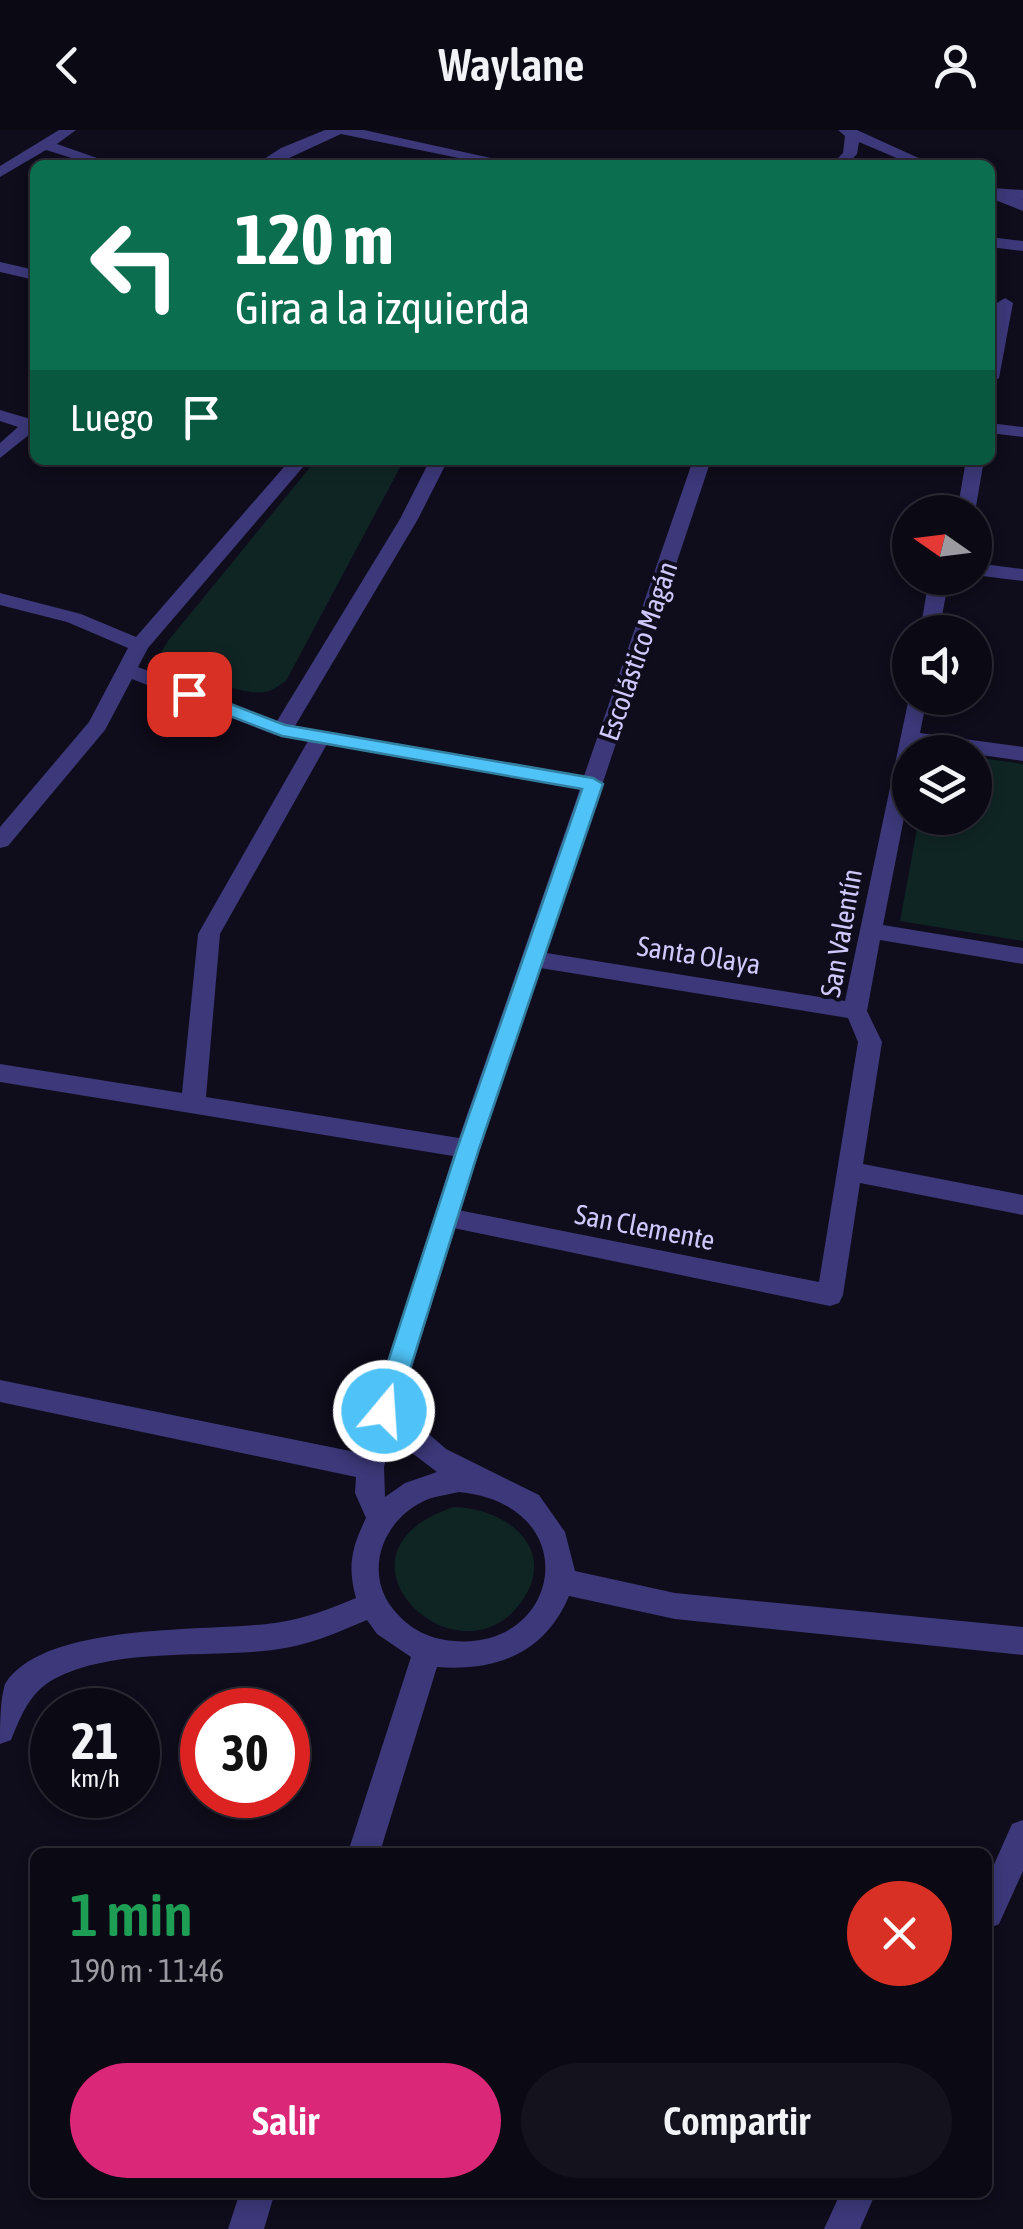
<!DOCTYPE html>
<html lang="es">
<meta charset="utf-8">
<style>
:root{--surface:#0b0914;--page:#14121d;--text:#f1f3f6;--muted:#9a9aa0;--line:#2b2a34;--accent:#db2777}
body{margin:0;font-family:"Asap Condensed",sans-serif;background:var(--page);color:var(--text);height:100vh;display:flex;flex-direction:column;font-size:38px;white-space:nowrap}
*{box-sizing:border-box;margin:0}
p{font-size:32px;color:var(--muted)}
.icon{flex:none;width:55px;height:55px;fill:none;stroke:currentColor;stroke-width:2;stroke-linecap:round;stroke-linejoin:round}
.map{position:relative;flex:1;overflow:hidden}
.sheet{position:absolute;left:30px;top:1718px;width:962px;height:350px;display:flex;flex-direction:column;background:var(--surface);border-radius:15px;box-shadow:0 5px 15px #0003,0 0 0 2px var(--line)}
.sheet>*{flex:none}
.hud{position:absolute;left:30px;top:30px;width:965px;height:305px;border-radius:15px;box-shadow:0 5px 15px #0003,0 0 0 2px var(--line);background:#0b6e4f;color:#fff;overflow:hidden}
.needle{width:65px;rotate:284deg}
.tools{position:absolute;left:892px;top:365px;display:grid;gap:20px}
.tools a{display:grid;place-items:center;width:100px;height:100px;border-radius:50%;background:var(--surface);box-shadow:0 5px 15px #0003,0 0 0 2px var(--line);font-size:50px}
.speed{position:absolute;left:30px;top:1558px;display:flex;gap:20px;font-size:50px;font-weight:700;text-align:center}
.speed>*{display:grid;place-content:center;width:130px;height:130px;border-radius:50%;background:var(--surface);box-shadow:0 5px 15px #0003,0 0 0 2px var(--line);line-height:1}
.speed small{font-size:25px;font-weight:400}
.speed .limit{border:15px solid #d22;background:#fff;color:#111}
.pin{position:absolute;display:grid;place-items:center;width:85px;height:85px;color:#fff;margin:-42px;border-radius:20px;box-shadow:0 5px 15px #0006}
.me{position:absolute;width:110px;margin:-55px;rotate:18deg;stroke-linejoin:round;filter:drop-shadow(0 0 8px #0008)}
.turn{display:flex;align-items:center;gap:35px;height:210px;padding:0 40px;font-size:45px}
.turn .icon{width:130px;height:130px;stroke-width:2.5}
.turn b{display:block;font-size:70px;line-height:85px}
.then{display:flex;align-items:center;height:95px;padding:0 40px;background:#0003;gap:20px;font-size:38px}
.round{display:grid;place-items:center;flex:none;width:105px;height:105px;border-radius:52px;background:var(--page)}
.headline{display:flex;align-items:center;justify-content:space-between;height:170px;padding:0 40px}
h1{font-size:60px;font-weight:600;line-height:75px;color:#1e9e55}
.primary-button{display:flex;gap:20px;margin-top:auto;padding:20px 40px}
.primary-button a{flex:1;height:115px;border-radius:60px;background:var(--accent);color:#fff;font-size:40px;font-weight:600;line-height:115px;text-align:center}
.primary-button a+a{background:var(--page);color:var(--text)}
header{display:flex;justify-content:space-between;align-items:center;height:130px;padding:0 40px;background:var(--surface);font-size:45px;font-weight:600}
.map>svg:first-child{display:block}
.green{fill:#0f2524}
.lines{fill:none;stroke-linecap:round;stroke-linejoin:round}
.pedestrian{fill:#3c3879;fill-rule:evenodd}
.minor{fill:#3c3879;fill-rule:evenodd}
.route{fill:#4fc3f7;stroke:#337fa1;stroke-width:2.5}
.labels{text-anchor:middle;stroke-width:8;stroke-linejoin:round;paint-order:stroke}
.street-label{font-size:28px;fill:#cfc8fd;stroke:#0f0c1b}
</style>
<header><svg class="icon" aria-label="back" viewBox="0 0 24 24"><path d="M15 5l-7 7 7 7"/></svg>Waylane<svg class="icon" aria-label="person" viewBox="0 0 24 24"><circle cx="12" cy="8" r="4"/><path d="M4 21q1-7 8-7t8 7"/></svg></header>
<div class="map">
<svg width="1023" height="2099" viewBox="0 0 1023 2099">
<rect width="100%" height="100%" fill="#0f0c1b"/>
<g class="green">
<path d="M 316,330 L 404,330 L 286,551 C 279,555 273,561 265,562 C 240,567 179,539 161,522 L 168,511 Z"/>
<polygon points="975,627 1023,634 1023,811 900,791 919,688 975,688"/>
<path d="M 454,1377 C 505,1378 559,1418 522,1471 C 459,1562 313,1423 454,1377 Z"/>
</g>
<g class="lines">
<g class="pedestrian">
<polygon points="992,58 1023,60 1023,70 990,67"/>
<polygon points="990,107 1023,111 1023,121 990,117"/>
<polygon points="1005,168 1013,173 999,248 990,253 990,206 997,173"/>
<polygon points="990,293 1023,297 1023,307 990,303"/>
<polygon points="966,330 984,330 975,382 957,382"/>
<polygon points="975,433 1023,439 1023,451 975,445"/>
<polygon points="929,448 949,448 939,502 920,502"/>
<polygon points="910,563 910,568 927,568 920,603 1023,617 1023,631 918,616 917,622 910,622 910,657 883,795 1023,818 1023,834 880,810 867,881 882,912 863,1034 1023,1065 1023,1085 860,1053 843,1165 839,1173 830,1176 439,1095 435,1088 439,1081 448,1078 819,1152 858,912 848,888 534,837 523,829 534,821 845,871"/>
</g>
<g class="minor">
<polygon points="59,0 76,0 57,14 117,35 94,35 46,20 0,47 0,36"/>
<polygon points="325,0 364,0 523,35 493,35 341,4 274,35 255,35 281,18"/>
<polygon points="838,0 857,0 934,35 913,35 859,12 857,24 847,35 831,35 843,23 845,6"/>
<polygon points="990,57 1023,70 1023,81 990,68"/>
<polygon points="0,132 35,140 35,150 0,142"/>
<polygon points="0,280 27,288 35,285 35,300 0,328 0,313 18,297 0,291"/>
<path d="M 290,330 L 309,330 L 148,518 L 138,537 L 277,591 L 400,389 L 430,330 L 448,330 L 418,389 L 295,596 L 584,646 L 693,330 L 711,330 L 480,1019 L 399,1278 L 446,1319 L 539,1365 L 565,1402 L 575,1441 L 675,1463 L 1023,1497 L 1023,1525 L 675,1489 L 569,1466 C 545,1523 496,1542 437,1537 L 380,1722 L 348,1722 L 411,1527 L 377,1504 L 367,1490 C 337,1503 306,1516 273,1520 C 207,1528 113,1517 54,1549 C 29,1563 21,1586 11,1610 L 0,1614 C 0,1596 0,1570 5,1554 C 44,1491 209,1502 275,1493 C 303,1489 330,1479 356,1468 C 347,1436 352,1417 366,1388 L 355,1363 L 356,1347 L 0,1272 L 0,1250 L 360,1323 L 453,1026 L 0,952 L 0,934 L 182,963 L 198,804 L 308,611 L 275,605 L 132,549 L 105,600 L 8,716 L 0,718 L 0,697 L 89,592 L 128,518 L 67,492 L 0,475 L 0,463 L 81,484 L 136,507 ZM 327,614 L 580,659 L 459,1008 L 206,967 L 220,804 ZM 391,1307 L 437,1342 L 405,1353 L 385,1367 L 384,1337 ZM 459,1362 C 587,1375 562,1520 454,1511 C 427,1509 406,1497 390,1475 C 365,1438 384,1391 422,1372 C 433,1366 447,1365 459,1362 Z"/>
<polygon points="1023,1690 1023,1741 999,1794 988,1799 988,1748 1012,1694"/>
<polygon points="240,2062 275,2062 264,2099 228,2099"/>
<polygon points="841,2062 876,2062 860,2099 824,2099"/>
</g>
</g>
<polygon class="route" points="189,558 285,595 593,648 603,654 479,1019 397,1281 393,1288 384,1291 376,1288 372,1281 457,1019 582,659 282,606 183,568 180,564"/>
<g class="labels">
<g class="street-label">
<text transform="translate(638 521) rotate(-71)" y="10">Escolástico Magán</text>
<text transform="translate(841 803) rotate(-80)" y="10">San Valentín</text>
<text transform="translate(699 825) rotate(9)" y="10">Santa Olaya</text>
<text transform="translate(645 1097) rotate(11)" y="10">San Clemente</text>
</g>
</g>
</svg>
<div class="tools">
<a><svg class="needle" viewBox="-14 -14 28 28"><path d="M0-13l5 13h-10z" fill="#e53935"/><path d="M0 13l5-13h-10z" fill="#9a9aa0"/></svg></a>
<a><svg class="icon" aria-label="sound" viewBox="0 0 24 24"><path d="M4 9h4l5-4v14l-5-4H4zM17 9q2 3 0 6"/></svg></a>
<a><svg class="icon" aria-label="layers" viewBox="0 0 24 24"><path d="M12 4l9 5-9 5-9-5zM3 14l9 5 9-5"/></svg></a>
</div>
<div class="speed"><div>21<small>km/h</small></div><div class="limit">30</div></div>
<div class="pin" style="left:189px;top:564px;background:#d93025"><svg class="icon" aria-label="arrive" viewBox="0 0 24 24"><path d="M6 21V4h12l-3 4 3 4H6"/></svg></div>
<svg class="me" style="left:384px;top:1281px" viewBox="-20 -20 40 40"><circle r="17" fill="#4fc3f7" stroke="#fff" stroke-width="3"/><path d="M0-11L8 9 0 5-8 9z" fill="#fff"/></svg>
<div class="hud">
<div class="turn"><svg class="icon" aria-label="left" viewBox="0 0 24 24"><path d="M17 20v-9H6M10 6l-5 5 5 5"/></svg><div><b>120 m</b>Gira a la izquierda</div></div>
<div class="then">Luego<svg class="icon" aria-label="arrive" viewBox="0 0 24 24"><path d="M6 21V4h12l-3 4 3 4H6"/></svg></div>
</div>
<section class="sheet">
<div class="headline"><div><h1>1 min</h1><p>190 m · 11:46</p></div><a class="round" style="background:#d93025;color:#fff"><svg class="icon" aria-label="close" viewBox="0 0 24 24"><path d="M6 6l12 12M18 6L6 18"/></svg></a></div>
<div class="primary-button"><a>Salir</a><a>Compartir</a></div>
</section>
</div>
